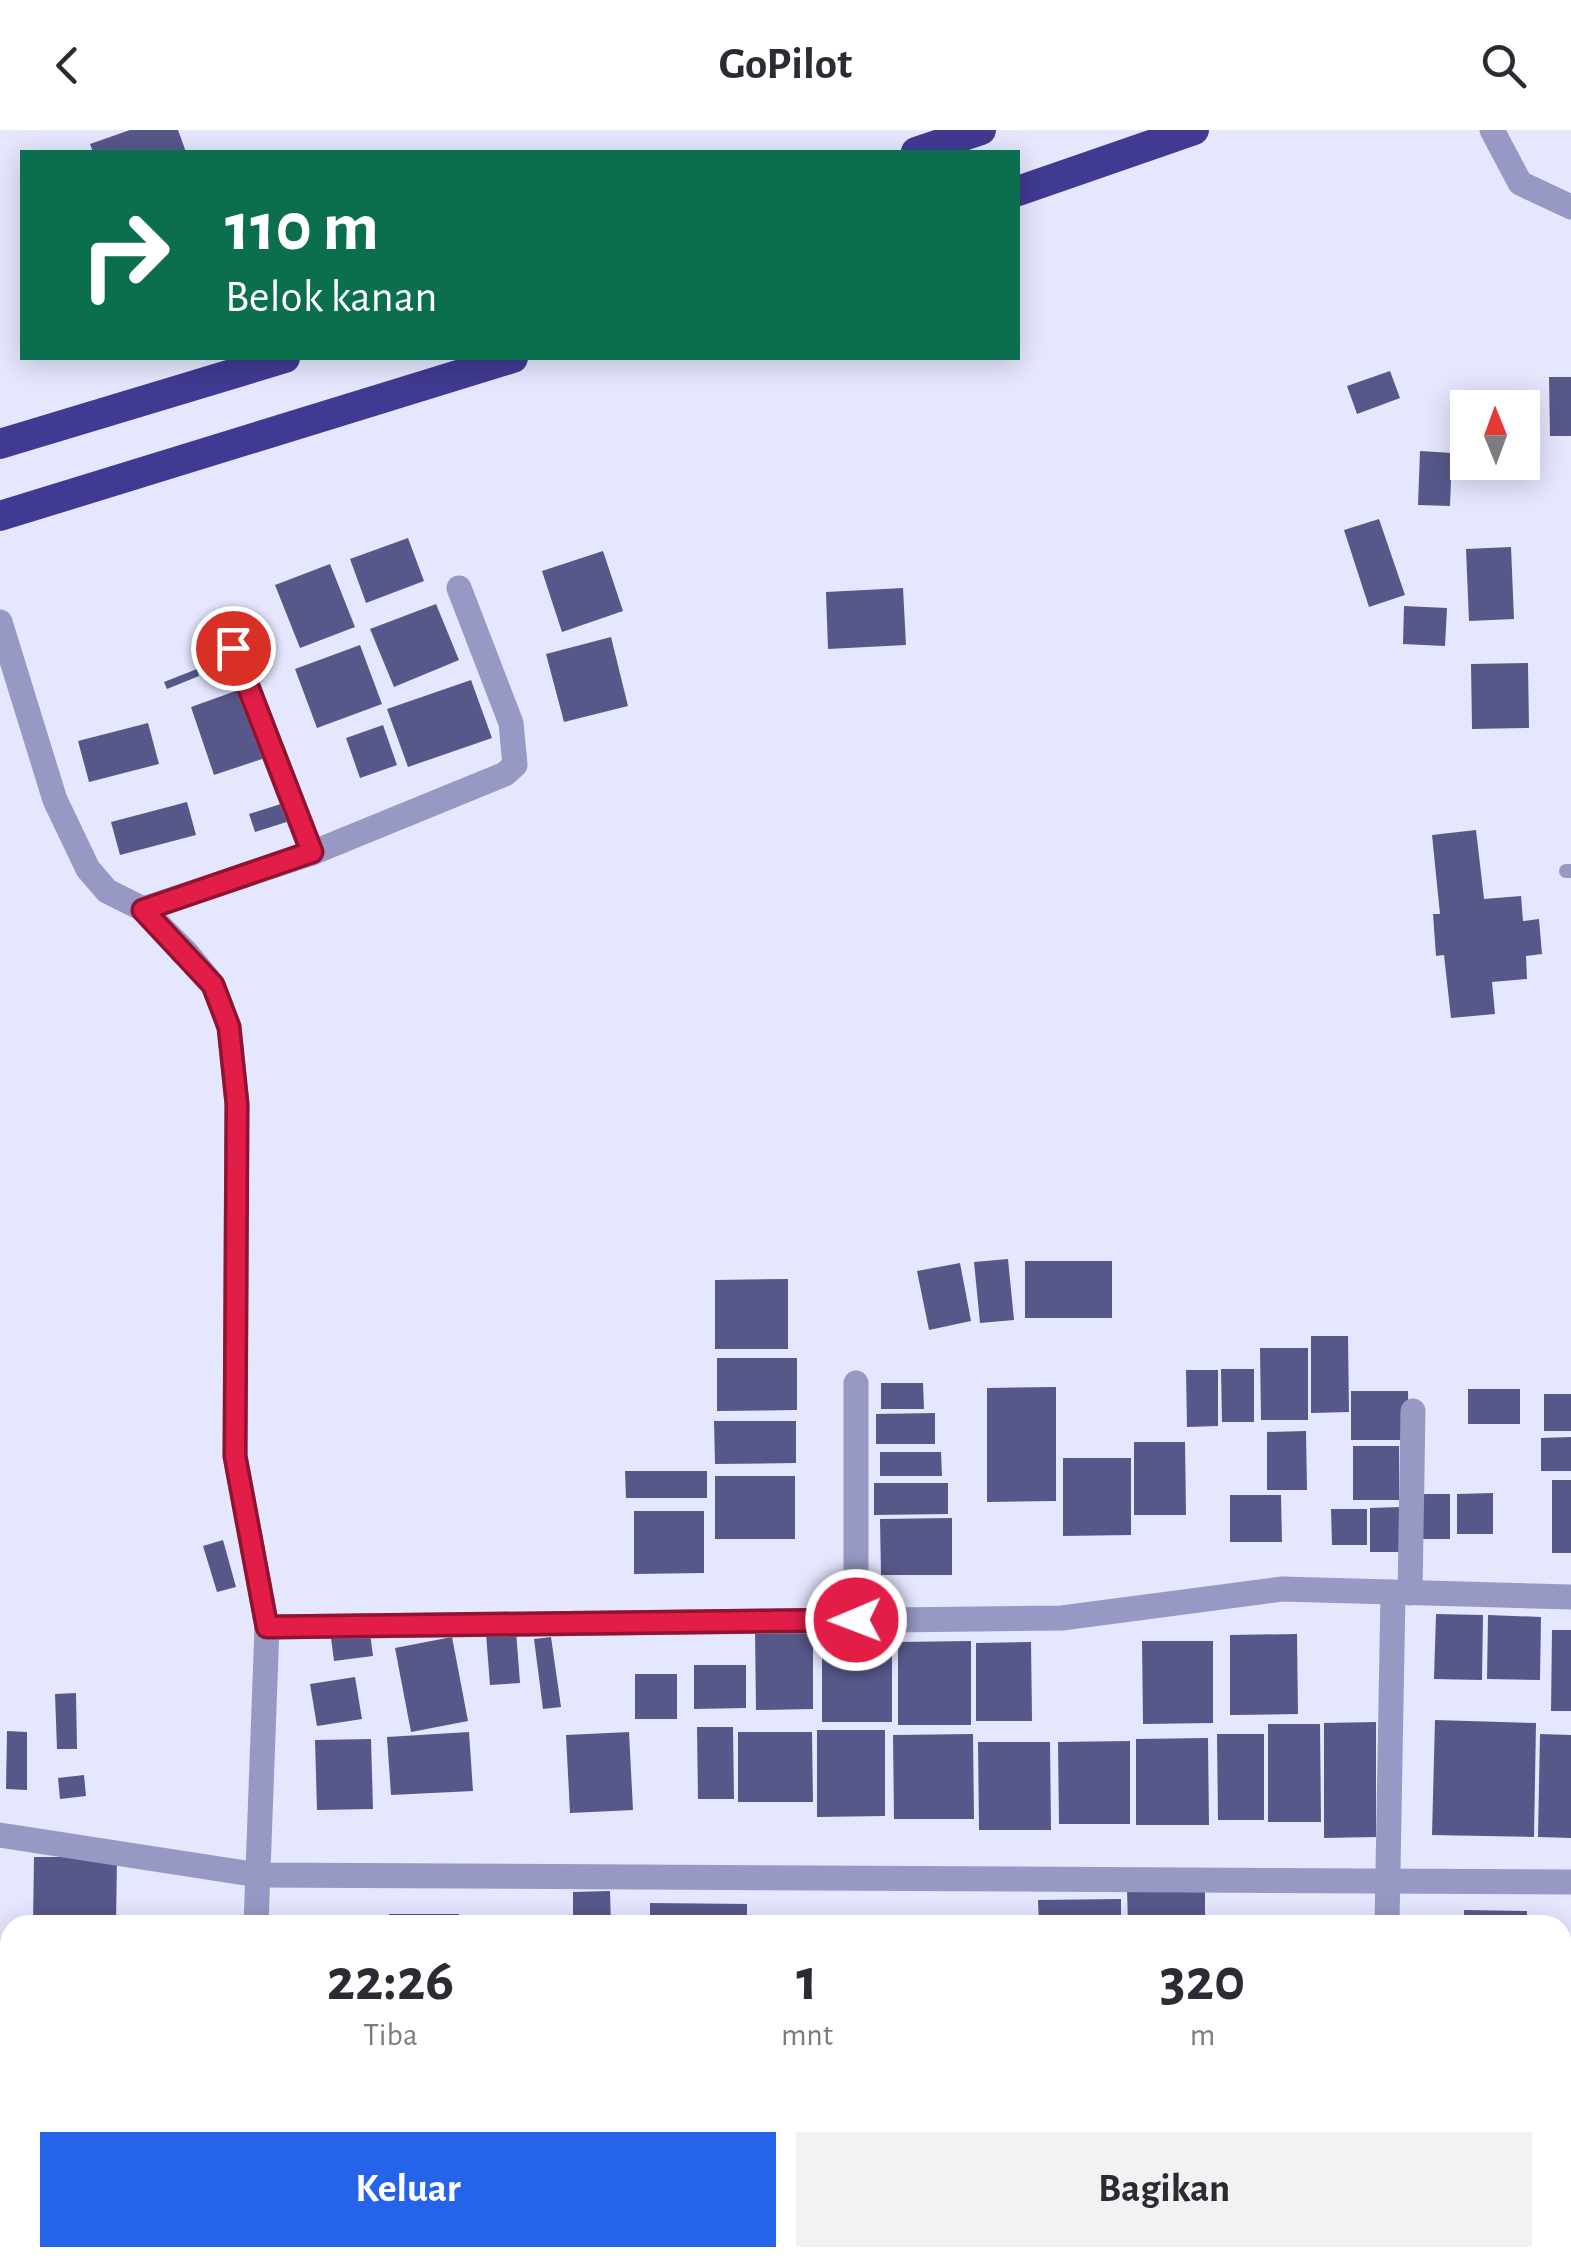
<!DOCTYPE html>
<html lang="id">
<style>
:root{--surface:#fff;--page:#f2f2f3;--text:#2b2b33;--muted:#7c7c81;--accent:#2563eb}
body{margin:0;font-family:"Alegreya Sans",sans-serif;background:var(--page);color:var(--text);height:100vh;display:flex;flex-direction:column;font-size:38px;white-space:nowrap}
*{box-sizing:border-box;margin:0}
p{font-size:32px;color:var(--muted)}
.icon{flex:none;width:55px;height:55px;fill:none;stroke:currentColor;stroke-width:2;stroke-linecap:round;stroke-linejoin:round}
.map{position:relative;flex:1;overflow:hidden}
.side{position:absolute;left:0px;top:1785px;width:1572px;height:352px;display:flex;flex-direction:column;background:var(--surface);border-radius:30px 30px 0 0;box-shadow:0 5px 25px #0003}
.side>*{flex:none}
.top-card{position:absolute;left:20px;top:20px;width:1000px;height:210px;border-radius:0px;box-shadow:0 5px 25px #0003;background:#0b6e4f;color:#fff;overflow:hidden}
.needle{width:65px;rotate:359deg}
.buttons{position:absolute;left:1450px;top:260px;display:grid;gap:20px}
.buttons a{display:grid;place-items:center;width:90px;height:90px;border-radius:0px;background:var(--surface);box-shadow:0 5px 25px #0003;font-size:50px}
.pin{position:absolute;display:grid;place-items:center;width:85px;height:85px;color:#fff;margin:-42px;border:5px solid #fff;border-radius:50%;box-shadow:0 2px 10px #0007}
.me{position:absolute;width:110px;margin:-55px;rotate:269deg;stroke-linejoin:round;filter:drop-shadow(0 0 8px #0008)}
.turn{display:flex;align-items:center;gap:35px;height:210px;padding:0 40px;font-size:45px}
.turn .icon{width:130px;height:130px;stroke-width:2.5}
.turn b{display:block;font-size:70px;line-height:85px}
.eta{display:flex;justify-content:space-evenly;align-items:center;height:170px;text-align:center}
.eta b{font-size:60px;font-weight:700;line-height:70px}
.primary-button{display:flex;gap:20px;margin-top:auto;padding:20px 40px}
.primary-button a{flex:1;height:115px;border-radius:0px;background:var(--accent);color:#fff;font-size:40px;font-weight:700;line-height:115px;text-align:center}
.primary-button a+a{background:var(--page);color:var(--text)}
header{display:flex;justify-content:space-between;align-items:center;height:130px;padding:0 40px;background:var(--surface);font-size:45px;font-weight:700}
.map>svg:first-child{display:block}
.building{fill:#57588a}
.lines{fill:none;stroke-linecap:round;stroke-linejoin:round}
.lane{stroke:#9799c4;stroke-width:14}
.street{stroke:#9799c4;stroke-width:25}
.highway{stroke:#413a92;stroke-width:30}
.route-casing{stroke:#92132f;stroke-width:25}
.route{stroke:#e11d48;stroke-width:18}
</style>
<header><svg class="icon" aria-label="back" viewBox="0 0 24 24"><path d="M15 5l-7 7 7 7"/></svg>GoPilot<svg class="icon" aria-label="search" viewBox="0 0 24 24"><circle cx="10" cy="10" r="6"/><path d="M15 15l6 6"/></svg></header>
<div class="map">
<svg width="1571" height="2137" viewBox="0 0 1571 2137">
<rect width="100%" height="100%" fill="#e5e7fe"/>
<g class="building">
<polygon points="130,0 178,0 186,22 93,22 90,14"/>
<polygon points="1390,241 1400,268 1357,284 1347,256"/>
<polygon points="1549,247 1571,247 1571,306 1550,306"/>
<polygon points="1420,321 1452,323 1450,376 1418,375"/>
<polygon points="1379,389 1405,465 1369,477 1344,400"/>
<polygon points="408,408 424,451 366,473 350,429"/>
<polygon points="1511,417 1514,489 1469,491 1466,419"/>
<polygon points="603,421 623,481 562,502 542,441"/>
<polygon points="330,434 355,497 300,518 275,455"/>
<polygon points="903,458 906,515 828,519 826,462"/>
<polygon points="436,474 459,530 394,557 370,499"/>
<polygon points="1404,476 1447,478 1445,516 1403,514"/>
<polygon points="611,507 628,576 564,592 546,524"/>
<polygon points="360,515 382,574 317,598 295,539"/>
<polygon points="1528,533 1529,598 1472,599 1471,534"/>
<polygon points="197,539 199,546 167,559 164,552"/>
<polygon points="471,550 492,608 408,637 387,579"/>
<polygon points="247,557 271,626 214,645 191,577"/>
<polygon points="148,593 159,634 89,652 78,611"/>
<polygon points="383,595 397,635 360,648 346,608"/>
<polygon points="187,672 196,705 120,725 111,692"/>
<polygon points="287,672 293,690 255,702 249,684"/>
<polygon points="1476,700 1484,769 1521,766 1523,791 1539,789 1542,824 1526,826 1527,849 1492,852 1495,884 1451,888 1444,825 1436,826 1433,784 1440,784 1432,705"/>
<polygon points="1008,1129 1014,1190 980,1193 974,1132"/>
<rect x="1025" y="1131" width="87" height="57"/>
<polygon points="960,1133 971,1191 929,1200 917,1141"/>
<polygon points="788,1149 788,1219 715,1219 715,1150"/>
<polygon points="1311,1206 1348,1206 1349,1282 1311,1283"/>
<polygon points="1260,1218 1308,1218 1308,1290 1261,1290"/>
<polygon points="717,1228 797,1228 797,1280 717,1281"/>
<polygon points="1221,1239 1254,1239 1254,1292 1222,1292"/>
<polygon points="1186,1240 1218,1240 1218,1296 1187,1297"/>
<polygon points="881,1253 923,1253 924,1279 881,1279"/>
<polygon points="1056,1257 1056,1371 987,1372 987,1258"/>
<rect x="1468" y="1259" width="52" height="35"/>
<polygon points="1351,1261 1408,1261 1409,1310 1351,1310"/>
<rect x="1544" y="1264" width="27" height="37"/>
<polygon points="935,1283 935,1314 876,1314 876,1284"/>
<polygon points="714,1291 796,1291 796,1333 715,1334"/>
<polygon points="1306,1301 1307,1360 1267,1360 1267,1302"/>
<polygon points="1571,1307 1571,1341 1541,1341 1541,1308"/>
<polygon points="1134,1312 1185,1312 1186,1385 1134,1385"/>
<rect x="1353" y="1316" width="46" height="54"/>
<polygon points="880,1322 941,1322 942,1346 880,1346"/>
<polygon points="1063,1328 1131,1328 1131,1405 1063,1406"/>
<polygon points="625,1341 707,1341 707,1368 626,1368"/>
<rect x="715" y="1346" width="80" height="63"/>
<rect x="1552" y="1350" width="19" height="73"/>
<polygon points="874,1353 948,1353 948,1384 874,1385"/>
<polygon points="1493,1363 1493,1404 1457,1404 1457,1364"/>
<polygon points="1417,1364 1450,1364 1450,1409 1418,1409"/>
<polygon points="1230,1365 1281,1365 1282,1412 1230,1412"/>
<polygon points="1401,1377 1402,1422 1370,1422 1370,1378"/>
<polygon points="1331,1379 1367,1379 1367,1415 1332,1415"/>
<polygon points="634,1381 704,1381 704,1443 634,1444"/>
<polygon points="952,1388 952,1445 881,1445 880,1389"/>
<polygon points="223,1410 236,1457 217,1462 203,1416"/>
<polygon points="1436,1484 1483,1485 1482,1550 1434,1549"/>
<polygon points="1488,1485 1541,1487 1540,1550 1487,1549"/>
<polygon points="813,1499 813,1579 756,1580 755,1500"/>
<polygon points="1552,1500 1571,1500 1571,1581 1551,1581"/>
<polygon points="516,1501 520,1553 490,1555 486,1504"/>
<polygon points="370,1503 373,1526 334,1531 331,1508"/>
<rect x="822" y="1503" width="70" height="89"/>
<polygon points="1297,1504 1298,1584 1230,1585 1230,1505"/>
<polygon points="452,1507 468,1591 411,1602 395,1518"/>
<polygon points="551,1507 561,1577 543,1579 534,1509"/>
<polygon points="971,1511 971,1595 898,1595 898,1512"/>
<polygon points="1142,1511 1213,1511 1213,1593 1143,1594"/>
<polygon points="1031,1512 1032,1591 976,1591 976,1513"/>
<polygon points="694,1535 746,1535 746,1578 694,1579"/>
<rect x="635" y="1544" width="42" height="45"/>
<polygon points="355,1547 362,1589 317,1596 310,1554"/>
<polygon points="76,1563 77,1619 57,1619 55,1564"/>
<polygon points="1435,1590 1536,1593 1534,1707 1432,1705"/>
<polygon points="1376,1592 1376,1707 1324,1708 1324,1593"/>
<polygon points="1268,1594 1320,1594 1321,1692 1268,1692"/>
<polygon points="697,1597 733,1597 734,1669 698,1669"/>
<polygon points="817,1600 885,1600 885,1686 817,1687"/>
<polygon points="7,1601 27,1602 27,1660 6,1659"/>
<polygon points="469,1602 473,1661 391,1665 387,1607"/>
<polygon points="629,1602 633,1680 570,1683 566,1605"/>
<polygon points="738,1602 812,1602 813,1672 738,1672"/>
<polygon points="973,1604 974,1689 894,1689 893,1605"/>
<polygon points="1217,1604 1264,1604 1264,1690 1218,1690"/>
<polygon points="1540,1604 1571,1605 1571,1708 1538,1707"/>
<polygon points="1208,1608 1209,1695 1136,1695 1136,1609"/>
<polygon points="371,1609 373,1679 317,1680 315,1610"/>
<polygon points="1130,1611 1130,1694 1059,1694 1058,1612"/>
<polygon points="978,1612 1050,1612 1051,1700 979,1700"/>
<polygon points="84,1645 86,1666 60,1669 58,1648"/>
<polygon points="34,1727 117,1727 116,1795 33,1795"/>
<polygon points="1205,1758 1205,1795 1128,1795 1127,1759"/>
<polygon points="610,1761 611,1795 573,1795 573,1762"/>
<polygon points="1121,1769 1121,1795 1039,1795 1038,1770"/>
<polygon points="650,1773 747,1774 747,1795 650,1795"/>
<polygon points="1464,1780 1527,1781 1527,1795 1464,1795"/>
<rect x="389" y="1784" width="70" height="11"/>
<polygon points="490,1785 543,1788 542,1795 489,1795"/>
<rect x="1562" y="1879" width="9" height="91"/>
<rect x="0" y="2005" width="10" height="61"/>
<polygon points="122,2128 154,2128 153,2137 122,2137"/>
<polygon points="295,2128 338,2128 337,2137 294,2137"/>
<polygon points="424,2128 424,2137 384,2137 384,2129"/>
<rect x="452" y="2128" width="67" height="9"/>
<polygon points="633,2128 670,2128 671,2137 633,2137"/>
<rect x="709" y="2128" width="75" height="9"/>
<polygon points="874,2128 901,2128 903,2137 860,2137 858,2131"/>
<polygon points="948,2128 950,2137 904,2137 904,2135"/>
<rect x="1042" y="2128" width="65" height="7"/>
<rect x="1206" y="2128" width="66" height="9"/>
<rect x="1276" y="2128" width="65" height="9"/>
<rect x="1114" y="2132" width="67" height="5"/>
</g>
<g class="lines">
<polyline class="lane" points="1566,741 1571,741"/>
<g class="street">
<polyline points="1492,0 1520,53 1571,77"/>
<polyline points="0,492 55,670 88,739 107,761 143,779 186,822 213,855 229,897 237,974 235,1326 267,1497 256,1795"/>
<polyline points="233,518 312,723"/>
<polyline points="143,779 312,723 505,644 515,635 511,593 459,458"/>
<polyline points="1410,1463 1413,1281"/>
<polyline points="856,1490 856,1253"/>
<polyline points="267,1497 1062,1488 1282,1459 1571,1467"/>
<polyline points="0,1705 258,1745 1571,1752"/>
<polyline points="1387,1795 1393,1463"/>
<polyline points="0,1960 10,1960"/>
<polyline points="1562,2020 1571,2020"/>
<polyline points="240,2137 240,2128"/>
<polyline points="1376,2137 1376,2128"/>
</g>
<g class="highway">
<polyline points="916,22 981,0"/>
<polyline points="1018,61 1194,0"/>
<polyline points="0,314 285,228"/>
<polyline points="0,386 513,228"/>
</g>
</g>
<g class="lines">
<g class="route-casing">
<polyline id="route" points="233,518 312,722 143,780 213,855 229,897 237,974 235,1326 267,1497 856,1490"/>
</g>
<use href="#route" class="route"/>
</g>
</svg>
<div class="buttons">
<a><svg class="needle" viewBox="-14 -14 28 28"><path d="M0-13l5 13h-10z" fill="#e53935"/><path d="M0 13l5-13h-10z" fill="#7c7c81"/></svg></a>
</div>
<div class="pin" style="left:233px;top:518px;background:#d93025"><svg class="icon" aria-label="arrive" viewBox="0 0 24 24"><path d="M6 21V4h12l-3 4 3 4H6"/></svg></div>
<svg class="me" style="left:856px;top:1490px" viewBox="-20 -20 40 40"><circle r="17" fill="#e11d48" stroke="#fff" stroke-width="3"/><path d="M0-11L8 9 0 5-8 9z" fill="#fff"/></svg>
<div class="top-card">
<div class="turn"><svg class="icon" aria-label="right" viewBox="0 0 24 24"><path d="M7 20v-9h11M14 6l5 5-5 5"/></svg><div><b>110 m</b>Belok kanan</div></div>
</div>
<section class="side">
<div class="eta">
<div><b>22:26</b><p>Tiba</p></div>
<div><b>1</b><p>mnt</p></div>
<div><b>320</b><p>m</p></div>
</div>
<div class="primary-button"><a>Keluar</a><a>Bagikan</a></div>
</section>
</div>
